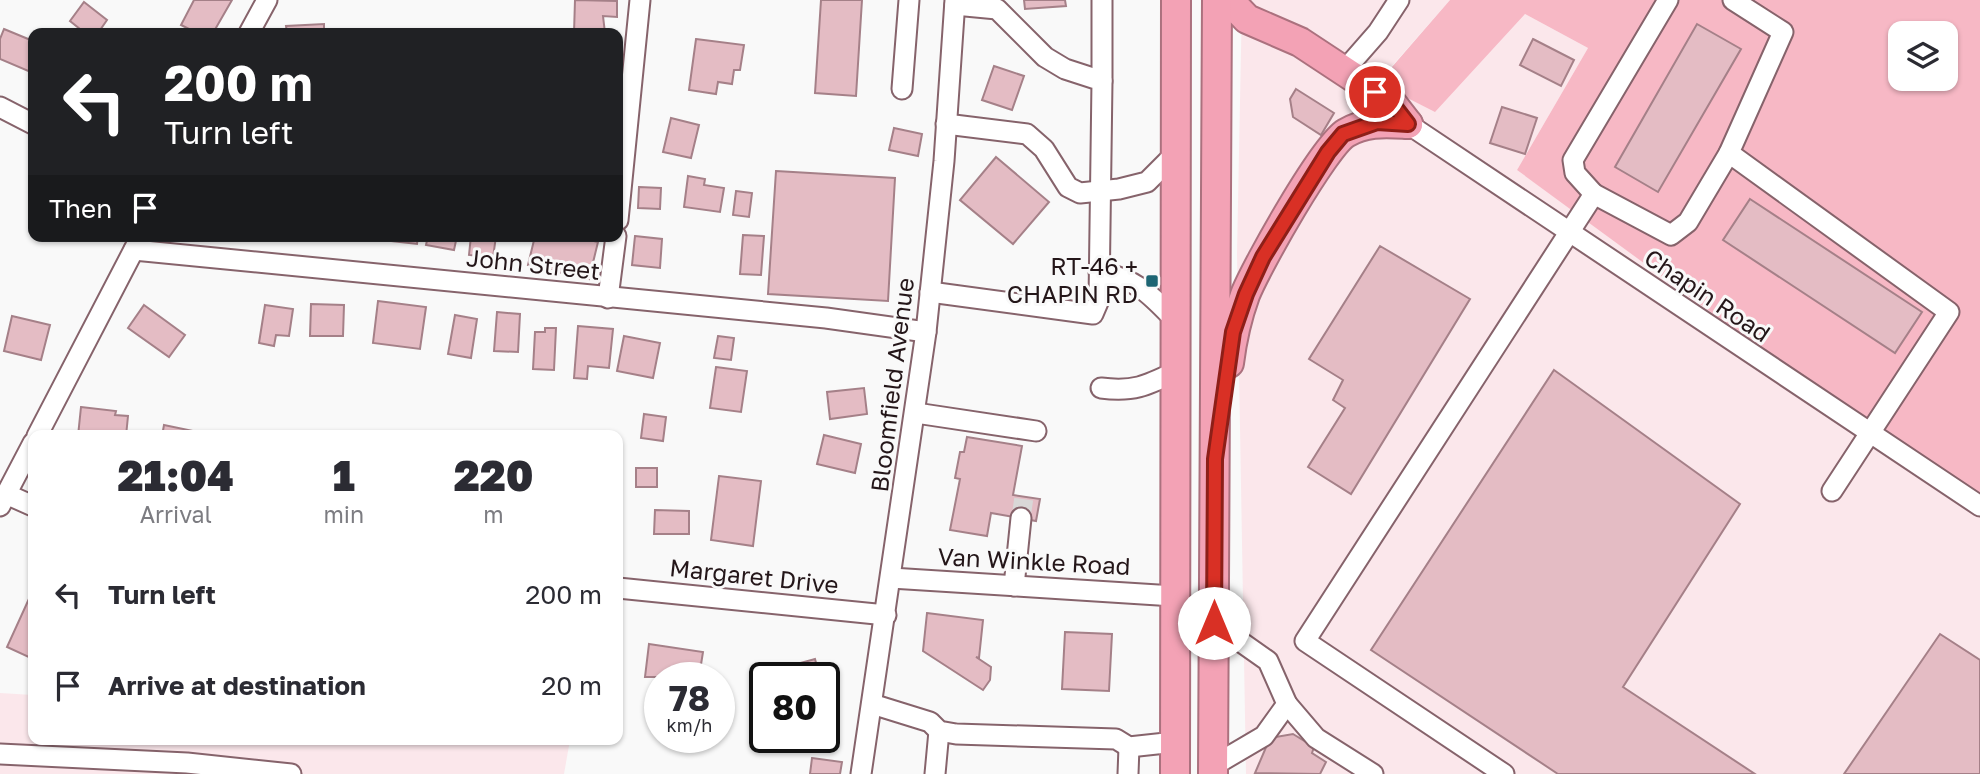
<!DOCTYPE html>
<style>
:root{--surface:#fff;--page:#f7f7f7;--text:#2b2b33;--muted:#7c7c81}
body{margin:0;font-family:"Golos Text",sans-serif;background:var(--page);color:var(--text);height:100vh;display:flex;flex-direction:column;font-size:26px;white-space:nowrap}
*{box-sizing:border-box;margin:0}
p{font-size:23px;color:var(--muted)}
.icon{flex:none;width:38px;height:38px;fill:none;stroke:currentColor;stroke-width:2;stroke-linecap:round;stroke-linejoin:round}
.map{position:relative;flex:1;overflow:hidden}
.details{position:absolute;left:28px;top:430px;width:595px;height:315px;display:flex;flex-direction:column;background:var(--surface);border-radius:14px;box-shadow:0 2px 5px #0004}
.details>*{flex:none}
.banner{position:absolute;left:28px;top:28px;width:595px;height:214px;border-radius:14px;box-shadow:0 2px 5px #0004;background:#202124;color:#fff;overflow:hidden}
.tools{position:absolute;left:1888px;top:21px;display:grid;gap:14px}
.tools a{display:grid;place-items:center;width:70px;height:70px;border-radius:14px;background:var(--surface);box-shadow:0 2px 5px #0004;font-size:35px}
.speed{position:absolute;left:644px;top:662px;display:flex;gap:14px;font-size:35px;font-weight:700;text-align:center}
.speed>*{display:grid;place-content:center;width:91px;height:91px;border-radius:50%;background:var(--surface);box-shadow:0 2px 5px #0004;line-height:1}
.speed small{font-size:18px;font-weight:400}
.speed .limit{border:4px solid #111;border-radius:10px;background:#fff;color:#111}
.pin{position:absolute;display:grid;place-items:center;width:60px;height:60px;color:#fff;margin:-30px;border:4px solid #fff;border-radius:50%;box-shadow:0 2px 7px #0007}
.me{position:absolute;width:77px;margin:-38px;rotate:0deg;stroke-linejoin:round;filter:drop-shadow(0 0 5px #0008)}
.turn{display:flex;align-items:center;gap:24px;height:147px;padding:0 21px;font-size:32px}
.turn .icon{width:91px;height:91px;stroke-width:2.5}
.turn b{display:block;font-size:49px;line-height:60px}
.then{display:flex;align-items:center;height:66px;padding:0 21px;background:#0003;gap:14px;font-size:26px}
.eta{display:flex;justify-content:space-evenly;align-items:center;height:119px;text-align:center}
.eta b{font-size:42px;font-weight:800;line-height:49px}
ul{padding:0;list-style:none}
li{display:flex;align-items:center;gap:21px;height:91px;padding:0 21px}
li div{flex:1}
li b{display:block;font-size:26px}
li em{font-style:normal}
.map>svg:first-child{display:block}
.built{fill:#fbe7eb}
.green{fill:#f7b8c5;fill-rule:evenodd}
.building{fill:#e4bcc4;stroke:#a58088;stroke-width:2}
.lines{fill:none;stroke-linecap:round;stroke-linejoin:round}
.minor-tunnel{stroke:#d9d7d7;stroke-width:19;stroke-dasharray:19 10;stroke-linecap:butt}
.minor-casing{stroke:#86636b;stroke-width:23}
.highway-casing{stroke:#ab717e;stroke-width:32}
.minor{stroke:#fff;stroke-width:19}
.highway{stroke:#f3a2b5;stroke-width:28}
.route-casing{stroke:#8d1f18;stroke-width:18}
.route{stroke:#d93025;stroke-width:12}
.poi-dot{fill:#1d6573;stroke:#f9f9f9;stroke-width:2.5}
.labels{text-anchor:middle;stroke-width:6;stroke-linejoin:round;paint-order:stroke}
.street-label{font-size:24px;fill:#241619;stroke:#f9f9f9}
.poi-label{font-size:24px;fill:#241619;stroke:#f9f9f9;text-anchor:end}
</style>
<div class="map">
<svg width="1980" height="774" viewBox="0 0 1980 774">
<rect width="100%" height="100%" fill="#f9f9f9"/>
<g class="built">
<polygon points="1242,0 1450,0 1378,82 1525,14 1588,48 1517,170 1980,503 1980,774 1246,774 1237,254"/>
<polygon points="0,693 33,695 33,740 570,740 564,774 0,774"/>
</g>
<path class="green" d="M 1450,0 L 1980,0 L 1980,503 L 1881,437 L 1517,170 L 1588,48 L 1525,14 L 1435,112 L 1378,83 ZM 1900,33 L 1946,33 L 1946,79 L 1900,79 Z"/>
<g class="building">
<polygon points="194,0 232,0 213,33 197,33 181,25"/>
<polygon points="575,0 617,1 617,17 603,16 605,33 574,33"/>
<polygon points="821,0 862,0 856,96 815,93"/>
<polygon points="1024,0 1065,0 1066,6 1025,9"/>
<polygon points="84,2 107,20 98,33 85,33 70,21"/>
<polygon points="324,24 324,33 287,33 286,26"/>
<polygon points="1697,24 1741,49 1658,192 1615,167"/>
<polygon points="4,29 33,41 33,73 0,59 0,39"/>
<polygon points="696,39 744,45 740,70 734,70 732,84 718,82 716,94 689,90"/>
<polygon points="1533,39 1574,60 1561,86 1520,65"/>
<polygon points="994,66 1024,76 1012,110 982,100"/>
<polygon points="1296,89 1334,113 1321,135 1293,117 1290,99"/>
<polygon points="1502,107 1537,118 1525,154 1490,143"/>
<polygon points="671,118 699,125 691,158 663,152"/>
<polygon points="894,128 922,134 918,156 889,150"/>
<polygon points="996,157 1049,202 1013,244 960,200"/>
<polygon points="776,171 895,178 888,301 768,294"/>
<polygon points="688,176 705,179 704,185 724,188 720,212 684,207"/>
<polygon points="639,187 661,188 660,209 638,208"/>
<polygon points="736,191 752,193 749,217 733,215"/>
<polygon points="1750,199 1922,312 1895,353 1723,240"/>
<polygon points="743,235 764,236 761,275 740,274"/>
<polygon points="392,236 418,236 417,244 392,241"/>
<polygon points="428,236 457,236 454,250 426,245"/>
<polygon points="471,236 496,236 493,258 469,255"/>
<polygon points="535,236 573,236 598,242 589,279 528,265"/>
<polygon points="635,236 662,239 660,268 632,265"/>
<polygon points="1380,246 1470,299 1351,494 1308,467 1345,408 1333,400 1343,380 1309,359"/>
<polygon points="378,301 426,307 420,349 373,343"/>
<polygon points="311,304 344,305 343,336 310,336"/>
<polygon points="144,305 185,335 169,357 128,328"/>
<polygon points="265,305 293,309 289,336 276,335 274,346 259,343"/>
<polygon points="497,312 520,314 518,352 494,351"/>
<polygon points="455,315 477,319 471,358 448,354"/>
<polygon points="12,316 50,325 41,360 4,351"/>
<polygon points="578,326 613,329 609,368 588,366 587,379 574,378"/>
<polygon points="545,328 556,328 554,370 533,369 535,332 545,332"/>
<polygon points="624,336 660,343 653,378 617,371"/>
<polygon points="718,336 734,338 731,360 714,358"/>
<polygon points="716,367 747,371 741,412 710,408"/>
<polygon points="1554,370 1740,504 1623,687 1755,774 1558,774 1371,650"/>
<polygon points="864,388 867,414 830,419 827,392"/>
<polygon points="81,407 116,411 115,415 128,416 126,436 78,436"/>
<polygon points="644,414 666,417 663,441 641,438"/>
<polygon points="164,425 193,431 192,436 162,436"/>
<polygon points="824,435 861,444 855,473 817,464"/>
<polygon points="967,437 1022,446 1013,495 1040,499 1036,521 991,513 987,536 950,530 960,479 955,478 960,452 964,452"/>
<rect x="636" y="468" width="21" height="19"/>
<polygon points="719,476 761,481 753,546 711,540"/>
<polygon points="655,510 689,511 689,534 654,534"/>
<polygon points="33,590 33,659 7,647"/>
<polygon points="927,613 983,620 979,658 976,657 991,667 990,680 983,690 923,651"/>
<polygon points="1065,632 1112,634 1109,691 1062,689"/>
<polygon points="1940,634 1980,660 1980,774 1844,774"/>
<polygon points="649,644 703,652 699,677 645,677"/>
<polygon points="815,659 820,677 788,677 786,667"/>
<polygon points="1293,734 1314,747 1312,753 1326,762 1320,774 1255,773 1270,738"/>
<polygon points="812,758 842,762 840,774 810,774"/>
</g>
<g class="lines">
<polyline class="minor-tunnel" points="1021,518 1024,497"/>
<g class="minor-casing">
<g id="minor">
<polyline points="1733,0 1783,32 1729,153 1949,312 1832,491"/>
<polyline points="249,33 267,0"/>
<polyline points="1343,72 1378,32 1399,0"/>
<polyline points="1102,81 1102,0"/>
<polyline points="902,89 909,0"/>
<polyline points="0,107 33,124"/>
<polyline points="946,124 1027,134 1044,149 1068,187 1080,193 1119,189 1147,182 1175,154"/>
<polyline points="1408,124 1980,506"/>
<polyline points="1594,194 1671,235 1688,222 1729,153"/>
<polyline points="618,220 640,0"/>
<polyline points="134,250 826,318 926,332"/>
<path d="M 1099,272 C 1135,278 1150,294 1174,319"/>
<polyline points="930,292 1093,314 1099,300 1102,81 1065,69 1045,57 997,9 955,5"/>
<polyline points="608,298 616,236"/>
<path d="M 1101,388 C 1134,392 1146,386 1175,372"/>
<polyline points="916,413 1036,431"/>
<polyline points="37,436 141,236"/>
<polyline points="6,494 33,506"/>
<polyline points="0,506 33,443"/>
<polyline points="891,578 1174,596"/>
<polyline points="1014,586 1021,518"/>
<polyline points="618,588 886,615"/>
<polyline points="872,704 930,722 939,731 956,734 1116,739 1129,747 1175,742"/>
<polyline points="1287,704 1316,738 1373,774"/>
<polyline points="0,754 187,763 291,774"/>
<polyline points="1213,766 1264,736 1287,704 1268,661 1214,623"/>
<polyline points="861,774 926,332 944,161 955,0"/>
<polyline points="935,774 939,731"/>
<polyline points="1128,774 1129,747"/>
<polyline points="1504,774 1305,641 1594,194 1575,173 1573,160 1668,0"/>
</g>
</g>
<g class="highway-casing">
<g id="highway">
<polyline points="1229,0 1247,19 1300,42 1391,102 1408,124"/>
<path d="M 1229,363 C 1232,339 1237,317 1245,295 C 1256,267 1324,146 1346,133 C 1366,121 1386,123 1408,124"/>
<polyline points="1175,774 1176,0"/>
<polyline points="1213,774 1217,0"/>
</g>
</g>
<use href="#minor" class="minor"/>
<use href="#highway" class="highway"/>
</g>
<g class="lines">
<g class="route-casing">
<polyline id="route" points="1214,623 1215,459 1233,332 1246,294 1263,257 1328,152 1343,134 1377,122 1408,124 1391,102 1375,92"/>
</g>
<use href="#route" class="route"/>
</g>
<rect class="poi-dot" x="1145" y="274" width="14" height="14" rx="3.5"/>
<g class="labels">
<g class="street-label">
<text transform="translate(533 265) rotate(6)" y="8">John Street</text>
<text transform="translate(1707 296) rotate(34)" y="8">Chapin Road</text>
<text transform="translate(893 385) rotate(-83)" y="8">Bloomfield Avenue</text>
<text transform="translate(1034 562) rotate(3)" y="8">Van Winkle Road</text>
<text transform="translate(754 577) rotate(6)" y="8">Margaret Drive</text>
</g>
<g class="poi-label">
<text x="1138" y="275">RT-46 +<tspan x="1138" dy="28">CHAPIN RD</tspan></text>
</g>
</g>
</svg>
<div class="tools">
<a><svg class="icon" aria-label="layers" viewBox="0 0 24 24"><path d="M12 4l9 5-9 5-9-5zM3 14l9 5 9-5"/></svg></a>
</div>
<div class="speed"><div>78<small>km/h</small></div><div class="limit">80</div></div>
<div class="pin" style="left:1375px;top:92px;background:#d93025"><svg class="icon" aria-label="arrive" viewBox="0 0 24 24"><path d="M6 21V4h12l-3 4 3 4H6"/></svg></div>
<svg class="me" style="left:1214px;top:623px" viewBox="-20 -20 40 40"><circle r="19" fill="#fff"/><path d="M0-13L10 11 0 6-10 11z" fill="#d93025"/></svg>
<div class="banner">
<div class="turn"><svg class="icon" aria-label="left" viewBox="0 0 24 24"><path d="M17 20v-9H6M10 6l-5 5 5 5"/></svg><div><b>200 m</b>Turn left</div></div>
<div class="then">Then<svg class="icon" aria-label="arrive" viewBox="0 0 24 24"><path d="M6 21V4h12l-3 4 3 4H6"/></svg></div>
</div>
<section class="details">
<div class="eta">
<div><b>21:04</b><p>Arrival</p></div>
<div><b>1</b><p>min</p></div>
<div><b>220</b><p>m</p></div>
</div>
<ul>
<li><svg class="icon" aria-label="left" viewBox="0 0 24 24"><path d="M17 20v-9H6M10 6l-5 5 5 5"/></svg><div><b>Turn left</b></div><em>200 m</em></li>
<li><svg class="icon" aria-label="arrive" viewBox="0 0 24 24"><path d="M6 21V4h12l-3 4 3 4H6"/></svg><div><b>Arrive at destination</b></div><em>20 m</em></li>
</ul>
</section>
</div>
